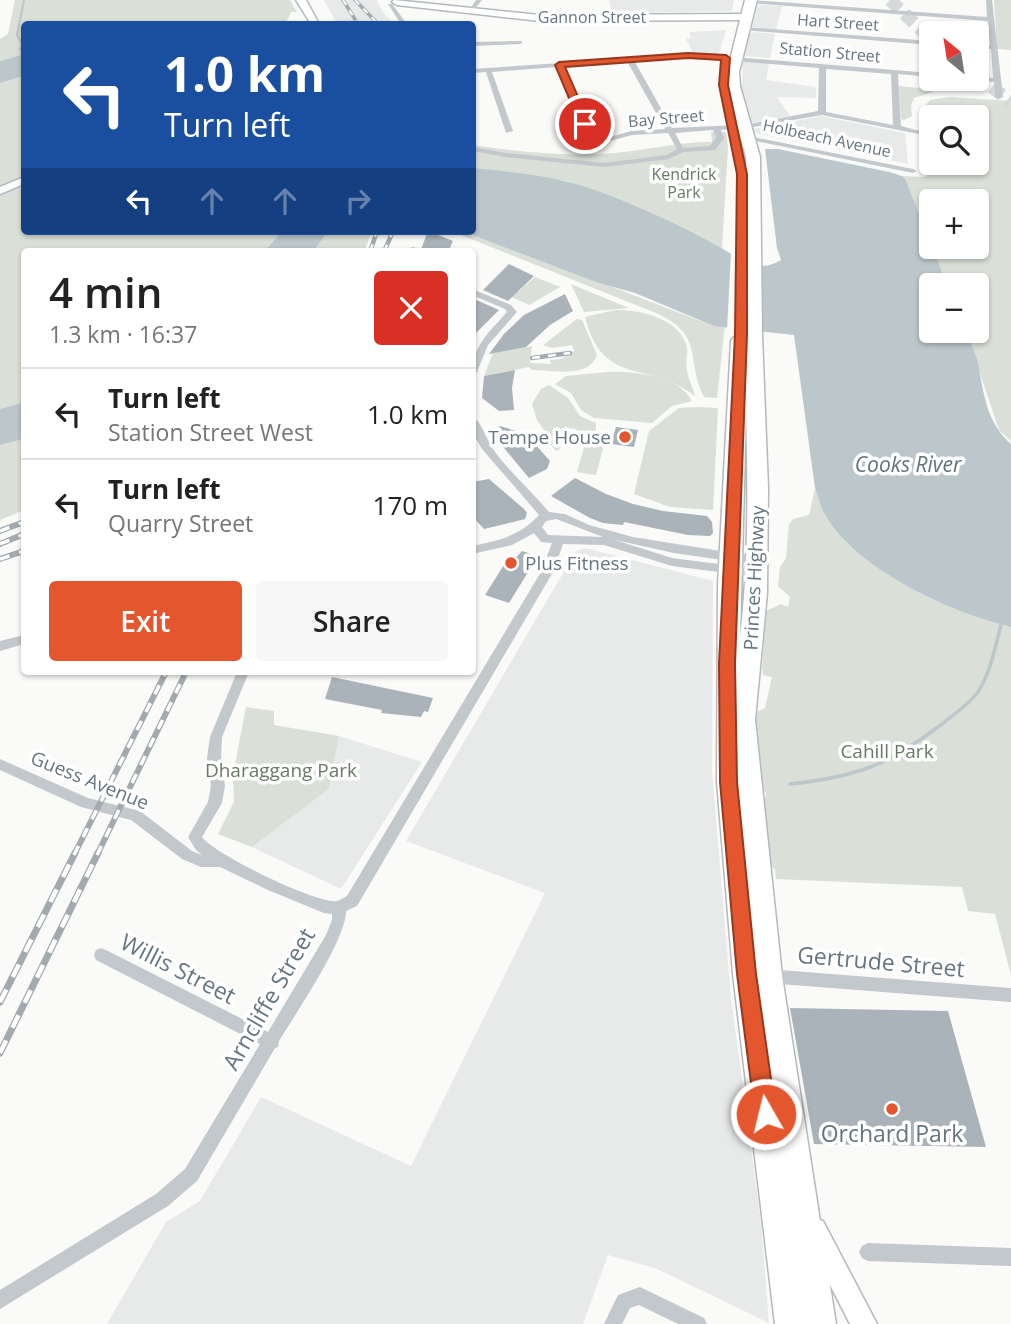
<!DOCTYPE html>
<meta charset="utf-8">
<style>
:root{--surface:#fff;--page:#f6f6f6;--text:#222;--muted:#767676;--line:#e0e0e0;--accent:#e4572e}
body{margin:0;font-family:"Open Sans",sans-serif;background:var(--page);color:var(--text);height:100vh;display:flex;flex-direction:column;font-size:26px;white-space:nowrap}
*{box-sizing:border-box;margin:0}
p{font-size:23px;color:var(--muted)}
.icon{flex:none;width:38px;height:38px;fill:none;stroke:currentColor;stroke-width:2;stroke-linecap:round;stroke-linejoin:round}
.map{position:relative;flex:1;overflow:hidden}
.details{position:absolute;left:21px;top:248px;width:455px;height:427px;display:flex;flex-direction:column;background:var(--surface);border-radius:7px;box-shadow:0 2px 5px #0004}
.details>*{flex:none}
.banner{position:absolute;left:21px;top:21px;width:455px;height:214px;border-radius:7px;box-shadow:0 2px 5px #0004;background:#1a4fa0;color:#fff;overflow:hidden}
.needle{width:46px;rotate:330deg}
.tools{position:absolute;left:919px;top:21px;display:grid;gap:14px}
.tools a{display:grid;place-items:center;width:70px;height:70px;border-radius:7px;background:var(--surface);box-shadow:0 2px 5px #0004;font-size:35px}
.pin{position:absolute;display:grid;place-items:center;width:60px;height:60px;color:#fff;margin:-30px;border:4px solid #fff;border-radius:50%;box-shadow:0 2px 7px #0007}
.me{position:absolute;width:77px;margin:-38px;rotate:352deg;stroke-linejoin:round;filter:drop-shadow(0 0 5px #0008)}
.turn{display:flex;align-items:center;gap:24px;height:147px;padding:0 28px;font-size:32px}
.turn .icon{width:91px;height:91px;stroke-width:2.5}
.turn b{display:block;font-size:49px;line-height:60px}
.lanes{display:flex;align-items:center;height:66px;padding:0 28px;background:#0003;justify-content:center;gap:35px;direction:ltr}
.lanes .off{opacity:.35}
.round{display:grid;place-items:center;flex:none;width:74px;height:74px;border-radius:7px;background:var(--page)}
.headline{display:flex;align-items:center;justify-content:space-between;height:119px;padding:0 28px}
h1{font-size:42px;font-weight:600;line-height:52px}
.action{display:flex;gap:14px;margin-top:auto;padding:14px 28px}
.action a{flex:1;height:80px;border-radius:7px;background:var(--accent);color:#fff;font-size:28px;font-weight:600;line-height:80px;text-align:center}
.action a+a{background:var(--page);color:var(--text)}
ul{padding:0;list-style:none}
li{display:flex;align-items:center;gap:21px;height:91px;padding:0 28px;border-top:2px solid var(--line)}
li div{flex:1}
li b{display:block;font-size:26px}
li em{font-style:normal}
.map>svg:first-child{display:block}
.built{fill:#e8e9e9}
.green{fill:#dadfd7;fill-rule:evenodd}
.water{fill:#bbc7cb}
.pier{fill:#fafaf8}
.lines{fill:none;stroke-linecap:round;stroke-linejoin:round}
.stream-far1{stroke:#bbc7cb;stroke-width:2}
.stream{stroke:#bbc7cb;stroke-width:3.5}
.building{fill:#aab3b9}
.highway-tunnel{stroke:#d5d9db;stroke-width:13;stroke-dasharray:13 7;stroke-linecap:butt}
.secondary-casing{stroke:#b3babf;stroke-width:3}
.highway-casing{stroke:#b4b9bd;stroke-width:3}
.street{fill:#c3c8cc;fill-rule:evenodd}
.secondary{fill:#fff;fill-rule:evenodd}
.highway{fill:#fff;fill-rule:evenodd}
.rail-far3-casing{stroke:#a2aab0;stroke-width:3.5}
.rail-far2-casing{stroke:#a2aab0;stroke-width:4.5}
.rail-far1-casing{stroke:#a2aab0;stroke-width:6}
.rail-casing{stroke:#a2aab0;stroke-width:7}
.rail-far3{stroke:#fff;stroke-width:2;stroke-dasharray:6;stroke-linecap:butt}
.rail-far2{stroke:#fff;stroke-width:2.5;stroke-dasharray:8;stroke-linecap:butt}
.rail-far1{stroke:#fff;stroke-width:3.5;stroke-dasharray:10;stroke-linecap:butt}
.rail{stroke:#fff;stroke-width:4.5;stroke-dasharray:14;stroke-linecap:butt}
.route{fill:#e4572e;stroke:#94391e;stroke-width:2}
.poi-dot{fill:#e4572e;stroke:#fff;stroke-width:2.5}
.labels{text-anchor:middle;stroke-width:7;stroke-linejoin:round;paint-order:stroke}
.far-street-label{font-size:16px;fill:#657683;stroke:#fff}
.far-park-label{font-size:16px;fill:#687a64;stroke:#fff}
.poi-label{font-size:19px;fill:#657683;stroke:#fff;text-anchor:end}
.street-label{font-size:19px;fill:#657683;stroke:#fff}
.park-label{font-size:19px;fill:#687a64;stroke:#fff}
.water-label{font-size:21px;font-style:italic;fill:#60757c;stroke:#fff}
.near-street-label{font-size:23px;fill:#657683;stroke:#fff}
.near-poi-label{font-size:23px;fill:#657683;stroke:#fff}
</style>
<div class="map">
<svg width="1011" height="1324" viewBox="0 0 1011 1324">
<rect width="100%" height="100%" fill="#fafaf8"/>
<g class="built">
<polygon points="324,0 377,0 381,10 394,24 337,24"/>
<polygon points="609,0 734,0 732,11 612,13"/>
<polygon points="761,5 782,6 776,30 752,27 758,6"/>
<polygon points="726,30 719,53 716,54 693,53 686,39 691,38 689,32"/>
<polygon points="753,32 775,34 770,58 743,56 750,33"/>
<polygon points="743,61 769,63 766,80 816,87 816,98 777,97 790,116 752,123 742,88"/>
<polygon points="821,116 905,133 908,164 755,133 753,129"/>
<polygon points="586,548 713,581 712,771 731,998 761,1223 769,1323 655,1268 608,1255 583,1324 107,1324 166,1222 200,1201 261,1097 411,1166 545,893 406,841 576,551"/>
<polygon points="339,736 422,762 341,889 252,847 329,789"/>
</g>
<g class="green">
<polygon points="15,0 290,0 297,12 291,12 286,23 294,24 24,24 24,41 19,48 22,49 22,55 0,61 0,39 8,34"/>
<polygon points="994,0 1011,0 1011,50 997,49"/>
<polygon points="24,76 24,231 282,231 264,252 24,252 24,402 0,409 0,83"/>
<polygon points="899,86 929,89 933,92 914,98 911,106 912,116 904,120 901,119"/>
<path d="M 950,97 L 1011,101 L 1011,441 L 999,430 L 966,331 L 976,331 L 976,285 L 947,285 L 902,176 L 925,177 L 932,170 L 931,163 L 976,163 L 976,117 L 931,117 L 931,157 L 924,107 L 930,100 ZM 931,201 L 976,201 L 976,247 L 931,247 Z"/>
<path d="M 711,132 L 726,132 L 728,147 L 722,249 L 631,206 L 566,181 L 473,168 L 472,145 C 520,152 566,157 614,153 C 648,150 677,142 712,142 Z"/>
<polygon points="328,231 372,231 364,252 313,252"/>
<path d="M 451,231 L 468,231 L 475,236 C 556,264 634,296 714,326 L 725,325 L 717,398 L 704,397 C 685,358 705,335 656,313 Z"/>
<polygon points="535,277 560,287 529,305 512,297"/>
<polygon points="571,284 629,308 584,312"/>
<path d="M 615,310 C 639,309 682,319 687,348 C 688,355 685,362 687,370 C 688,379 693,387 695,396 C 647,359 603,388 585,317 Z"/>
<path d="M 577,319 L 582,320 L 597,355 C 588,379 553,370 532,370 L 529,367 L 484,376 L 493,353 L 532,346 L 530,363 L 551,364 L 550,360 L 561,359 L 574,351 L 572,345 L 552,348 L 543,345 Z"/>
<path d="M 607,372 C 633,371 678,375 692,401 L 672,406 L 652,423 L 594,418 L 581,410 L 571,393 L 555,384 L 566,376 Z"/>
<polygon points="549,385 568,398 580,416 596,423 596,443 603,448 596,475 577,472 588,434 572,428 561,432 560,438 563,439 560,449 556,451 545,438 548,436 537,420 532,404 541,389"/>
<polygon points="697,407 718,408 713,510 670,507 634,494 649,431 679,408"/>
<polygon points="24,439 24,510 0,520 0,445"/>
<path d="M 815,488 C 818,496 820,506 824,513 C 854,569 952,613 1011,627 L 1011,975 L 995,914 L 968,911 L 962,887 L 776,879 L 775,869 L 767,865 L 758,801 L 766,797 L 766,793 L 757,787 L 753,714 L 765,708 L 772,677 L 763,675 L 762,667 L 766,611 L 781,604 L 788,607 L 790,597 L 778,586 L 780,567 L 786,558 L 789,524 L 793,519 L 809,515 Z"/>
<polygon points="246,707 274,711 274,725 339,736 329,789 252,847 218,834 234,802 233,775"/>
</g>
<g class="water">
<polygon points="24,41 24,76 0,83 0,61 21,55 19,48"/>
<path d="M 765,149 L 778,149 L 889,172 L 902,176 L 906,181 L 947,285 L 931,285 L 931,331 L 966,331 C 970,343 977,355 979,368 C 984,397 988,424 1011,444 L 1011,627 C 952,613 854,569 824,513 C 820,506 818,496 815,488 L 794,335 L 714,326 L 635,293 L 599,283 L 475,236 L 468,231 L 472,231 L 473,168 C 503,171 534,174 564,181 C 608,191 683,226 723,249 C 743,261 758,274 781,260 L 777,248 Z"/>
<polygon points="282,231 328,231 313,252 264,252"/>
<polygon points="24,402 24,439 0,445 0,409"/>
</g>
<polygon class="pier" points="731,252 746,261 762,263 761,335 727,330"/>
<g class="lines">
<polyline class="stream-far1" points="24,0 17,35 24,47"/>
<path class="stream" d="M 790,784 C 857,777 888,765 942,724 C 955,713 972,703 981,687 C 992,667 996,643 1002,621"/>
</g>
<g class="building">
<polygon points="428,231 453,241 448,252 420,252"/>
<polygon points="509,264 534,276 508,301 483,290"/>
<polygon points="565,294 573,311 550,325 526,347 489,354 504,334 524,315"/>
<polygon points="474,299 499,310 472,337 472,300"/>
<polygon points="515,370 512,388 514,410 499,411 482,398 484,376"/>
<polygon points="500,426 526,434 550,461 547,469 529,478 494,436"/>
<polygon points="616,427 638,430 634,447 611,444"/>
<polygon points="575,478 606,494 633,504 663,511 707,516 712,522 713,533 710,536 688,535 624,522 623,525 603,523 590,518 551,496"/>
<polygon points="489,479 524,509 527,513 525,519 484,529 472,516 472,482"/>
<polygon points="522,551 538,556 509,603 485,595 507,560 512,562"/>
<polygon points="332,677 433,698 428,712 424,711 421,717 381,713 382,710 325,699"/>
<polygon points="790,1008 948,1011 986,1147 814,1144"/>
</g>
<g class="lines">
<g class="highway-tunnel">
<polyline points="890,0 931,39"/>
<polyline points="976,75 1011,102"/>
</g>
<g class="secondary-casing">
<g id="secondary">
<polygon points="296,0 306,0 319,24 311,24"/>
<polygon points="394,0 540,15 746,14 751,17 746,20 540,21 397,5 392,2"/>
<polygon points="24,177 24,184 0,194 0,187"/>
<polygon points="814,1218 823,1221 877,1324 850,1324 802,1230 805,1221"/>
</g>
</g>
<g class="highway-casing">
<path id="highway" d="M 745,0 L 757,0 L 739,72 L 740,86 L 760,157 L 762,335 L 768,488 L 767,593 L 755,720 L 782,976 L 836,1324 L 775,1324 L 733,974 L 717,782 L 718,584 L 731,341 L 734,337 L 744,337 L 746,157 L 726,86 L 727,72 ZM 746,410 C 748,486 749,562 740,638 Z"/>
</g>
<g class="street">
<polygon points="476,0 482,0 473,11 469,11"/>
<polygon points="751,0 987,17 986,0 992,0 1003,97 999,99 995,97 994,82 976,81 972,79 976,79 976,77 993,78 991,49 976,48 976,44 990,45 988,21 749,3 748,2"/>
<polygon points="388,4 392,4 407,24 401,24"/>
<polygon points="744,27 931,41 931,45 742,30 741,29"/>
<polygon points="522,41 522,43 520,44 472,46 472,42"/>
<path d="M 697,54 L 931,73 L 931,77 L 898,74 L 901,126 L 923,132 L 919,134 L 822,115 L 742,129 L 742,125 L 745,125 L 818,111 L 819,68 L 697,58 L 635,62 L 672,128 L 737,125 L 737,129 L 721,130 L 724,138 L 715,150 L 683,152 L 669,159 L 604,167 L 506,157 L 472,151 L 472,147 L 506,153 L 604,163 L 667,155 L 677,149 L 668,133 L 632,135 L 591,146 L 557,67 L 492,72 L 513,131 L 506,133 L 486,72 L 472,73 L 472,69 ZM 628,63 L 665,129 L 631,131 L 596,141 L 563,67 ZM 826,69 L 891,74 L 893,125 L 826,112 ZM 713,130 L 716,138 L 710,146 L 683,148 L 675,133 Z"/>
<polygon points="733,133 913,169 917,171 913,173 736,137 733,137"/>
<polygon points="413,247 416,248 417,252 409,252 410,248"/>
<path d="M 472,289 L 511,305 L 517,312 L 488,345 L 477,372 L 472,375 C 472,345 489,333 507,312 L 505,309 L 472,295 Z"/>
<path d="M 472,416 C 482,422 486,439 493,449 C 509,472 531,490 549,512 L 565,514 L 589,525 L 633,537 L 758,557 L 764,561 L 758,565 L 674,553 L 615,540 L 672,558 L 757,569 L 763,573 L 757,577 L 672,566 L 604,545 L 563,544 L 553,572 L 357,906 L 346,911 C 346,940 296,1013 279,1041 L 278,1047 L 275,1048 L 197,1181 L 168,1206 L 0,1309 L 0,1290 L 156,1194 L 185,1169 L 260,1044 L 96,960 L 94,955 L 96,950 L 101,948 L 106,950 L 268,1032 L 326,935 L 332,920 L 332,914 L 324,913 L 268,890 L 220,867 L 201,867 L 182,859 L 131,820 L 81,807 L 0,770 L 0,759 L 88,798 L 140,811 L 192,851 L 202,855 L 196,850 L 188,837 L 208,802 L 211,786 L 207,758 L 210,737 L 237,672 L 249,672 L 222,737 L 221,758 L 225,786 L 222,803 L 202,837 C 214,854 316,904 337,901 C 339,901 345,897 347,896 L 541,572 L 552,543 L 541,542 L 534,533 L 512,545 L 472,554 L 472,546 C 500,540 520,536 539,515 L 482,449 L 472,432 ZM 556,519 L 603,537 L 548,535 L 542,527 L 546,521 Z"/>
<polygon points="24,635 24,644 0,651 0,641"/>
<polygon points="767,969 1011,988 1011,1002 767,983 762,981 759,976 762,971"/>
<polygon points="868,1243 1011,1248 1011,1266 868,1261 862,1258 859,1252 862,1246"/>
<polygon points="640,1287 704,1318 707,1324 678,1324 639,1305 630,1308 622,1324 604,1324 618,1295"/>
</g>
<use href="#secondary" class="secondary"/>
<use href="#highway" class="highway"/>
<g class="rail-far3-casing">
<g id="rail-far3">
<polyline points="343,0 358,24"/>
<polyline points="355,0 378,24"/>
</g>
</g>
<g class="rail-far2-casing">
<g id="rail-far2">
<polyline points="370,252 377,231"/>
<polyline points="384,252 393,231"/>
<polyline points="532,358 570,353"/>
</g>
</g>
<g class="rail-far1-casing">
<g id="rail-far1">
<polyline points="0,531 24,522"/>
<polyline points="0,544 24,534"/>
<polyline points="0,559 24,551"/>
<polyline points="74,855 166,672"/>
<polyline points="97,855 186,672"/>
</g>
</g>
<g class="rail-casing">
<g id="rail">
<polyline points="0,1002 75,853"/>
<polyline points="0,1053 98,853"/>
</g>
</g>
<use href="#rail-far3" class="rail-far3"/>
<use href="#rail-far2" class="rail-far2"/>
<use href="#rail-far1" class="rail-far1"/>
<use href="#rail" class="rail"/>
</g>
<polygon class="route" points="688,53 726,55 730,58 728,85 747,174 747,334 735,664 737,782 756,974 776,1114 773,1121 766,1124 758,1121 755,1114 737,974 720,782 719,664 735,334 737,174 719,85 721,60 688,58 565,67 590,124 585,127 580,124 555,65 559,62"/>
<g class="poi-dot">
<circle cx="625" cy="437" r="7"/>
<circle cx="511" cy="563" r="7"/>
<circle cx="892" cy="1109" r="7"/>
</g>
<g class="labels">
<g class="far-street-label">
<text x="592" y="23">Gannon Street</text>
<text transform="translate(838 22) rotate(4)" y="6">Hart Street</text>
<text transform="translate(830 52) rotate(5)" y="6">Station Street</text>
<text transform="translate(666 118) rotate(-5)" y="6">Bay Street</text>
<text transform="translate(827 138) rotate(12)" y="6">Holbeach Avenue</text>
</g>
<g class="far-park-label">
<text x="684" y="180">Kendrick<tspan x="684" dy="18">Park</tspan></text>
</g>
<g class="poi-label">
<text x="611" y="444">Tempe House</text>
<text x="525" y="570" text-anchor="start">Plus Fitness</text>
</g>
<g class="street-label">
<text transform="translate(754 578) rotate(-87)" y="7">Princes Highway</text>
<text transform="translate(90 780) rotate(22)" y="7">Guess Avenue</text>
</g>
<g class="park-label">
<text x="887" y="758">Cahill Park</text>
<text x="281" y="777">Dharaggang Park</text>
</g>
<g class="water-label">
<text x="908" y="472">Cooks River</text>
</g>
<g class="near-street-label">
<text transform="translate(881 962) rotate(5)" y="8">Gertrude Street</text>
<text transform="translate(178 969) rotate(27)" y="8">Willis Street</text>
<text transform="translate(269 999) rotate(-60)" y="8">Arncliffe Street</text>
</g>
<g class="near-poi-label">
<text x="892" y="1142">Orchard Park</text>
</g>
</g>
</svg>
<div class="tools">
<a><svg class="needle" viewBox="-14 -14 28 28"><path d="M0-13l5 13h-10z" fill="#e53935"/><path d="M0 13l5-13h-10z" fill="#767676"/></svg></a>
<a><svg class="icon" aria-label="search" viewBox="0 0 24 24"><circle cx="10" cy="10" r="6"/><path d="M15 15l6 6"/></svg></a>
<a>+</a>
<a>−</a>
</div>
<div class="pin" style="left:585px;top:124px;background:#d93025"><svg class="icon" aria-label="arrive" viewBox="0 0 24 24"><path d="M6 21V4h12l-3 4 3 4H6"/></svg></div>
<svg class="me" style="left:766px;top:1114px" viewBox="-20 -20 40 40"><circle r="17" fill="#e4572e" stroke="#fff" stroke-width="3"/><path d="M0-11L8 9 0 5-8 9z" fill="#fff"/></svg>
<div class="banner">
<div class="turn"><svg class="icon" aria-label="left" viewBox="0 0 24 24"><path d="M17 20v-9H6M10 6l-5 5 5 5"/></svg><div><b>1.0 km</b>Turn left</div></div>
<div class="lanes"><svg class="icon" aria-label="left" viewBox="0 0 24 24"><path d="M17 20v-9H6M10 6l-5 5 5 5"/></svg><svg class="icon off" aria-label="ahead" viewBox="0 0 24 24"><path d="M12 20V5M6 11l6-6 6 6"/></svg><svg class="icon off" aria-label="ahead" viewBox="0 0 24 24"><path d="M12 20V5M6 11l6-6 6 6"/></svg><svg class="icon off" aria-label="right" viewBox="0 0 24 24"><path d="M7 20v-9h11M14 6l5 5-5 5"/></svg></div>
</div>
<section class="details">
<div class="headline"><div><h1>4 min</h1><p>1.3 km · 16:37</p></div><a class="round" style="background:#d93025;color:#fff"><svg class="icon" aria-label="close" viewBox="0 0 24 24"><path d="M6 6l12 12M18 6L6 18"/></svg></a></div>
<ul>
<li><svg class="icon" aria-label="left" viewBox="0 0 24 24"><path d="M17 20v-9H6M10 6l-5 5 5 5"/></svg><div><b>Turn left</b><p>Station Street West</p></div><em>1.0 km</em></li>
<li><svg class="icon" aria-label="left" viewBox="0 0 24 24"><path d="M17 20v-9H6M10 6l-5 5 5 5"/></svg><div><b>Turn left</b><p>Quarry Street</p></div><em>170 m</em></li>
</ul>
<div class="action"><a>Exit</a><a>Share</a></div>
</section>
</div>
